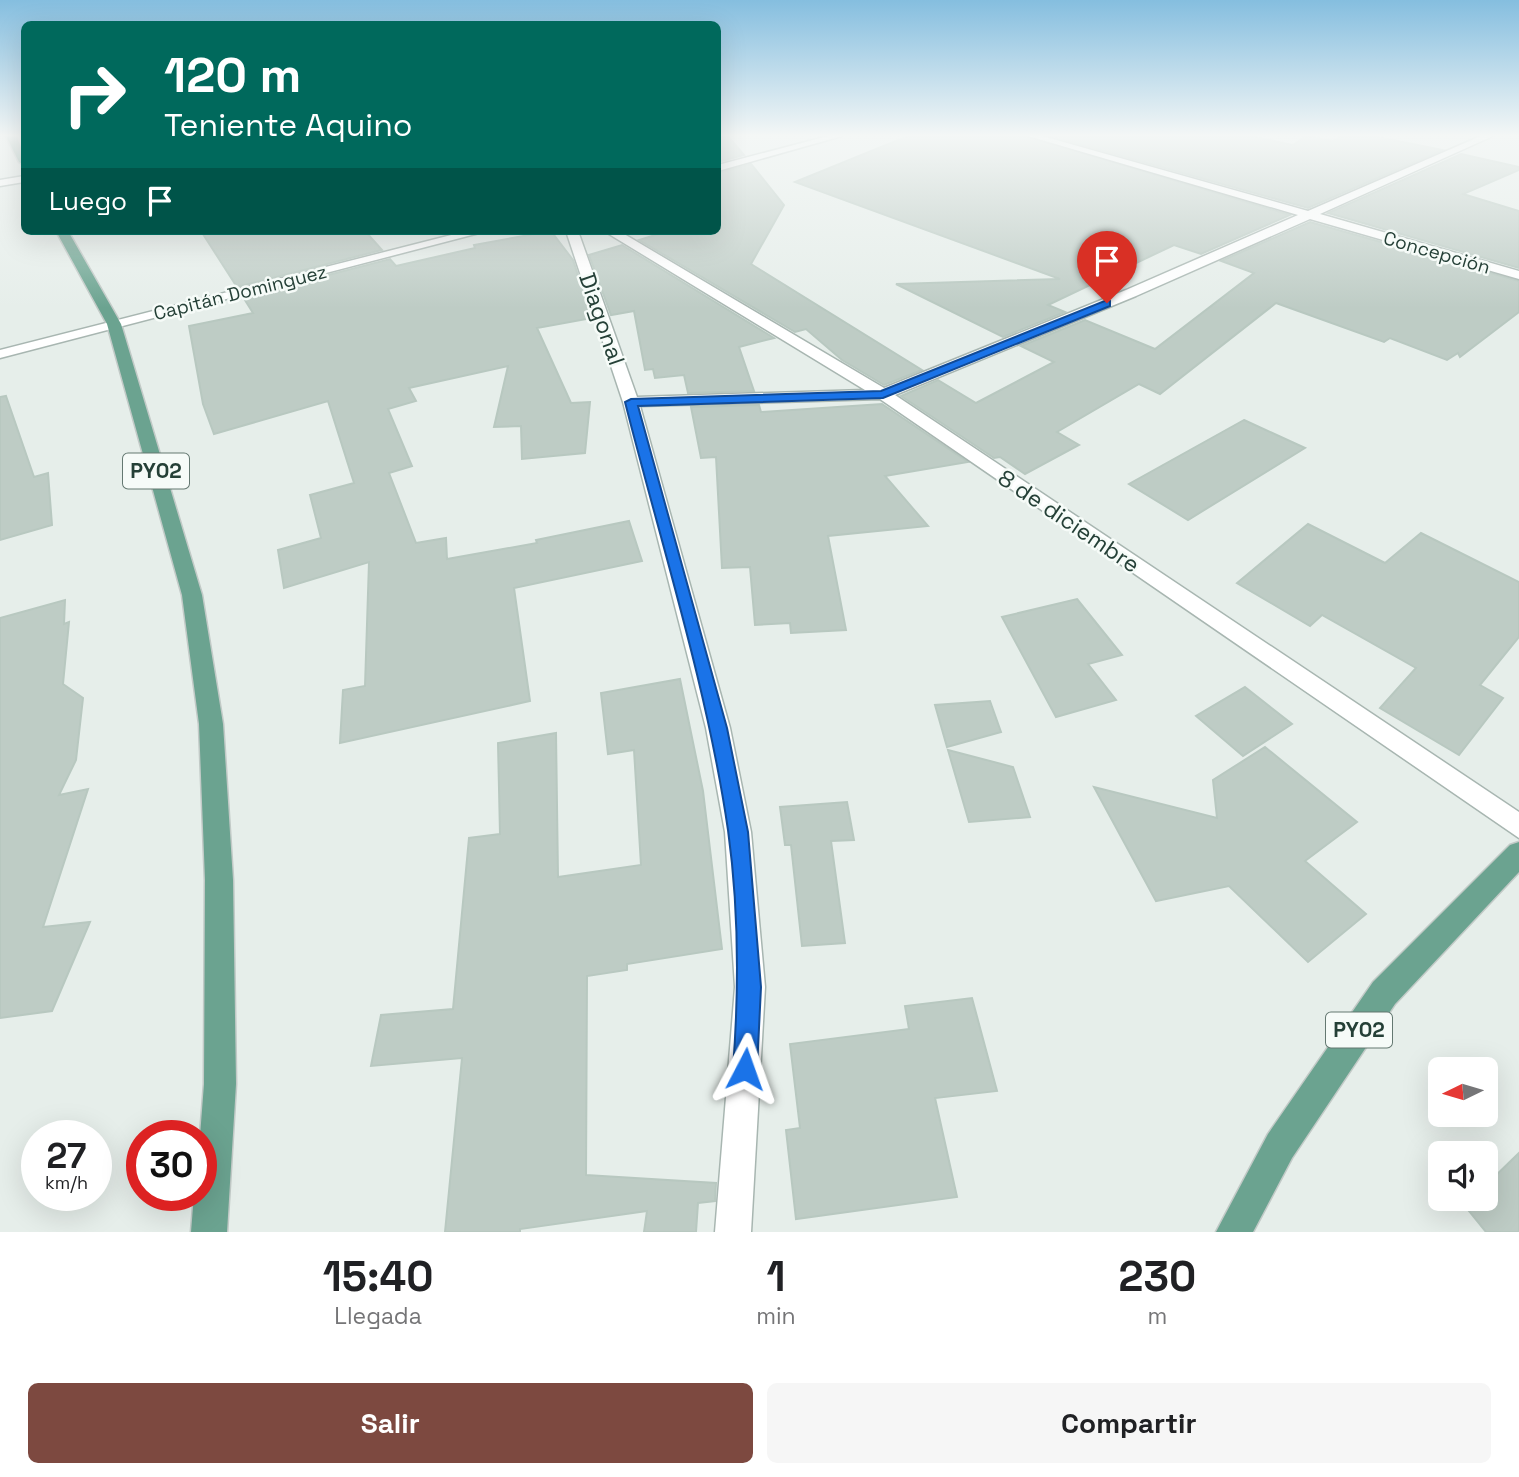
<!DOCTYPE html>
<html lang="es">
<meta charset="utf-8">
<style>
:root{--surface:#fff;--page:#f6f6f6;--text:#202124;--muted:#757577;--accent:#7d4940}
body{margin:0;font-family:"Space Grotesk",sans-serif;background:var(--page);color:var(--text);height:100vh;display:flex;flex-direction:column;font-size:26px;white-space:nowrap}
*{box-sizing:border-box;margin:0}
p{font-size:23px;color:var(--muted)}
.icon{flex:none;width:38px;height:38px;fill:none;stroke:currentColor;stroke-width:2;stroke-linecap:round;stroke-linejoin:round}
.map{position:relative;height:1232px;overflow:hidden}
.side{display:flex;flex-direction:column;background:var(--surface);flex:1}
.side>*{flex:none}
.top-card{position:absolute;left:21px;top:21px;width:700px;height:214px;border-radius:10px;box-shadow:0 7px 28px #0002;background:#00695c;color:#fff;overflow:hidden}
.needle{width:46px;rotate:265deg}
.fabs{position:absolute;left:1428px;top:1057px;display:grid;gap:14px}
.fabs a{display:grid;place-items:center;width:70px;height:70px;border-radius:10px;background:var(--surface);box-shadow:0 7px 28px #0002;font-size:35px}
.speed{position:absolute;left:21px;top:1120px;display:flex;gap:14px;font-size:35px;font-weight:700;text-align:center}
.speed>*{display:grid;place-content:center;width:91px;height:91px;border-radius:50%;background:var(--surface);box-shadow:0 7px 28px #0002;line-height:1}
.speed small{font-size:18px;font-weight:400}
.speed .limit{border:10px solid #d22;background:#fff;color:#111}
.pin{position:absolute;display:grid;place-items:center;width:60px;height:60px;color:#fff;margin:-72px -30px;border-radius:50% 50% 50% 0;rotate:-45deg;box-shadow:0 0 7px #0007}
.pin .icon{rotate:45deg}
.me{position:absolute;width:77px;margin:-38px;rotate:4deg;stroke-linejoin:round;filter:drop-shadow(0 0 5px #0008)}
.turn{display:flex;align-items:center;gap:24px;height:147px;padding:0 28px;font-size:32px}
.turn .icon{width:91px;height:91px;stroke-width:2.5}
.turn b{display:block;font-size:49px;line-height:60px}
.then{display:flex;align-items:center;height:66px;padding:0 28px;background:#0003;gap:14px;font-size:26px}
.eta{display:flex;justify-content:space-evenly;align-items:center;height:119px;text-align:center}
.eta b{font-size:42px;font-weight:800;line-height:49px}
.button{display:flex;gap:14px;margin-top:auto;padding:14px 28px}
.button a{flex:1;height:80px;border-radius:10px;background:var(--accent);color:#fff;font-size:28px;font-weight:800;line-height:80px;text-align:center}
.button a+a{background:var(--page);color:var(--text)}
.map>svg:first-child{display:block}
.building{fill:#beccc5;stroke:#b8c8c0;stroke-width:2}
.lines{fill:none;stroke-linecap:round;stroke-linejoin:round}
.minor-casing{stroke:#a8b6b1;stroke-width:3}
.primary-casing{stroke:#c2cac7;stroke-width:3}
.minor{fill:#fff;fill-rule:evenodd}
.primary{fill:#6ba390;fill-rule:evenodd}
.route{fill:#1a73e8;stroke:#114b97;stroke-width:2}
.labels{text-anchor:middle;stroke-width:5;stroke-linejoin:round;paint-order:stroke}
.far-street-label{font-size:19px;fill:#254037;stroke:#f6fbf8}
.shield{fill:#f6fbf8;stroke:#647871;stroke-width:2}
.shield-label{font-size:21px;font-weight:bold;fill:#254037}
.street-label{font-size:23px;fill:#254037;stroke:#f6fbf8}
</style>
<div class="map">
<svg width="1519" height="1232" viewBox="0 0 1519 1232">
<rect width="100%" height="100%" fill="#e6eeea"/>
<g class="building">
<polygon points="718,136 728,136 744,155 718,162"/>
<polygon points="908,136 1025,136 1290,215 1201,254 1174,245 1048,305 1065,312 1003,337 896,284 1060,279 795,182"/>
<polygon points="1050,136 1250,136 1293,145 1306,136 1333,141 1342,136 1373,136 1443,150 1308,208"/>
<polygon points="1461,154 1519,167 1519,170 1463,194 1519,211 1519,268 1328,213"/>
<polygon points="751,164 784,205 751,264 922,370 884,385 842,360 806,329 795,332 639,240 668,231 718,231 718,173"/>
<polygon points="1310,222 1519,281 1519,312 1460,357 1458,353 1447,360 1390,338 1384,342 1276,303 1160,394 1139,384 1057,432 1079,445 1025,474 1000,457 994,458 901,396 938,380 976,403 1054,362 1021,346 1085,320 1155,349 1254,273 1221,261"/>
<polygon points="201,231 365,231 382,250 237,287"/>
<polygon points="551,231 573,260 592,318 537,328 571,403 590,402 585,453 522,459 521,426 494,427 508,366 409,388 416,401 388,409 412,466 389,473 416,543 446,538 447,559 537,543 536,540 629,521 642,561 514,588 530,701 340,743 343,690 365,686 369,562 284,588 278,550 321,538 310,495 354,483 328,401 214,434 203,404 189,326 253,313 243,297 390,259 396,266 475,248 474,245"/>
<polygon points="622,245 774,338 739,347 754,391 688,393 684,375 655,378 653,369 645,370 634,311 611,315 589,255"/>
<polygon points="6,396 34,477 48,473 52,525 0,540 0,397"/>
<polygon points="882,404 968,462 885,476 928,526 828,536 846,630 791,633 790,623 755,625 750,567 722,568 716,457 701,458 691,407 759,405 761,412"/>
<polygon points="1244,420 1305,448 1188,520 1129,484"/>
<polygon points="1308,524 1385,563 1421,533 1519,582 1519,637 1480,685 1503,698 1459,755 1380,708 1416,668 1322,615 1310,626 1237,583"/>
<polygon points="1077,599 1122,655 1088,664 1116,700 1056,717 1002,617"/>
<polygon points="65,600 64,624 69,622 63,684 83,698 76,760 59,795 88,789 43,927 90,922 52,1011 0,1018 0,618"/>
<polygon points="680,679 703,791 722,949 627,964 627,970 587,976 586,1175 716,1183 715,1201 698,1203 696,1232 644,1232 647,1211 520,1229 520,1232 445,1232 462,1058 371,1066 381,1015 453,1009 469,838 500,834 498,743 556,733 558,877 641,865 634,750 608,754 601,693"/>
<polygon points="1245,687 1292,724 1243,756 1196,716"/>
<polygon points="990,701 1001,732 947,747 935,705"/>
<polygon points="1265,747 1357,822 1305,861 1366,914 1308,962 1229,886 1156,901 1094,787 1217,818 1213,780"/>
<polygon points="948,750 1013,767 1030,817 969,822"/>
<polygon points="847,802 854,840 831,841 845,943 802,946 791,845 785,845 780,807"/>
<polygon points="972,998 997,1091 935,1098 957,1197 796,1219 786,1130 800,1128 790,1044 909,1029 905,1006"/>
<polygon points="1519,1153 1519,1232 1486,1232 1465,1206 1472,1199 1486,1199 1486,1185"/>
</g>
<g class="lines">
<g class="minor-casing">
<g id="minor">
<polygon points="828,136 842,136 718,171 718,165"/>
<polygon points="1028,136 1042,136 1308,211 1481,136 1493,136 1320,214 1519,271 1519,279 1310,219 1136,296 895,395 1519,812 1519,838 880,399 640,406 730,728 751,832 765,987 751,1232 715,1232 735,987 725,832 706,728 623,402 566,231 578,231 637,397 865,390 604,231 619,231 884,388 1126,290 1298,215"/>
<polygon points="24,176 24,182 0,186 0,180"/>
<polygon points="467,231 487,231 0,358 0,350"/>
</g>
</g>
<g class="primary-casing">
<g id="primary">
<polygon points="6,136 16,136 24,153 24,165 19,162"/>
<polygon points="56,231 68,231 121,324 202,595 223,724 233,880 236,1084 227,1232 191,1232 194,1195 201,1195 200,1136 204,1084 205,880 199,724 182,595 107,324"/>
<polygon points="1519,842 1519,872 1395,1004 1292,1158 1253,1232 1216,1232 1268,1134 1373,982 1510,845"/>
</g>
</g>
<use href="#minor" class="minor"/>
<use href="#primary" class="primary"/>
</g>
<linearGradient id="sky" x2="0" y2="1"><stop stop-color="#85bedf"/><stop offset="0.44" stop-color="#f4f7f6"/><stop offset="1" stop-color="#f4f7f6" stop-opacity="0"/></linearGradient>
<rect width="1519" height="308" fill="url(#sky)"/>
<path class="route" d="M 1107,300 L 1110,301 L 1110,306 L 883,398 L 638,406 L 727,728 L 748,832 L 761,987 L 757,1069 L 753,1077 L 745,1081 L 736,1077 L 733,1069 C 739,990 739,909 728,830 C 707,686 661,544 625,402 L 631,399 L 881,391 Z"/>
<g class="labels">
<g class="far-street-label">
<text transform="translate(1437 252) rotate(16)" y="7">Concepción</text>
<text transform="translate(240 292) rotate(-14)" y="7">Capitán Dominguez</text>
</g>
<g class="shield">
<rect x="123" y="453.5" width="66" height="35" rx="5"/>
<rect x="1326" y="1012.5" width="66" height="35" rx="5"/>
</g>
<g class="shield-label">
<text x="156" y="478">PY02</text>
<text x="1359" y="1037">PY02</text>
</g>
<g class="street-label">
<text transform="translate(602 319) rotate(71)" y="8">Diagonal</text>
<text transform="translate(1069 521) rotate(34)" y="8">8 de diciembre</text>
</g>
</g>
</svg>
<div class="fabs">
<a><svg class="needle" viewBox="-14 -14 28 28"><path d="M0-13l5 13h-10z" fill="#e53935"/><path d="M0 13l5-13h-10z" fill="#757577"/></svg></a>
<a><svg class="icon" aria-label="sound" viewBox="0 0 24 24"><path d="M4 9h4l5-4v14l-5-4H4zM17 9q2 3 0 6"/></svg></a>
</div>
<div class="speed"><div>27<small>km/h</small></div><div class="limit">30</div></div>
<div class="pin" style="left:1107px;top:303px;background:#d93025"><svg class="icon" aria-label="arrive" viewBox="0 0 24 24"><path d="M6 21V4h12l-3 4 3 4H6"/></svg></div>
<svg class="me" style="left:745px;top:1069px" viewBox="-20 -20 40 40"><path d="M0-17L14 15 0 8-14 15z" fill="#1a73e8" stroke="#fff" stroke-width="4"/></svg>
<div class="top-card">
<div class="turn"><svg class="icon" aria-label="right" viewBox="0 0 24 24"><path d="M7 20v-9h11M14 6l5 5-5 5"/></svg><div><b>120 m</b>Teniente Aquino</div></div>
<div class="then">Luego<svg class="icon" aria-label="arrive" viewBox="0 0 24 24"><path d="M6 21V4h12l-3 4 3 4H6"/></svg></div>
</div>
</div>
<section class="side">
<div class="eta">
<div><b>15:40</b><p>Llegada</p></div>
<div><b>1</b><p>min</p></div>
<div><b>230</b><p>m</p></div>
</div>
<div class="button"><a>Salir</a><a>Compartir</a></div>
</section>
